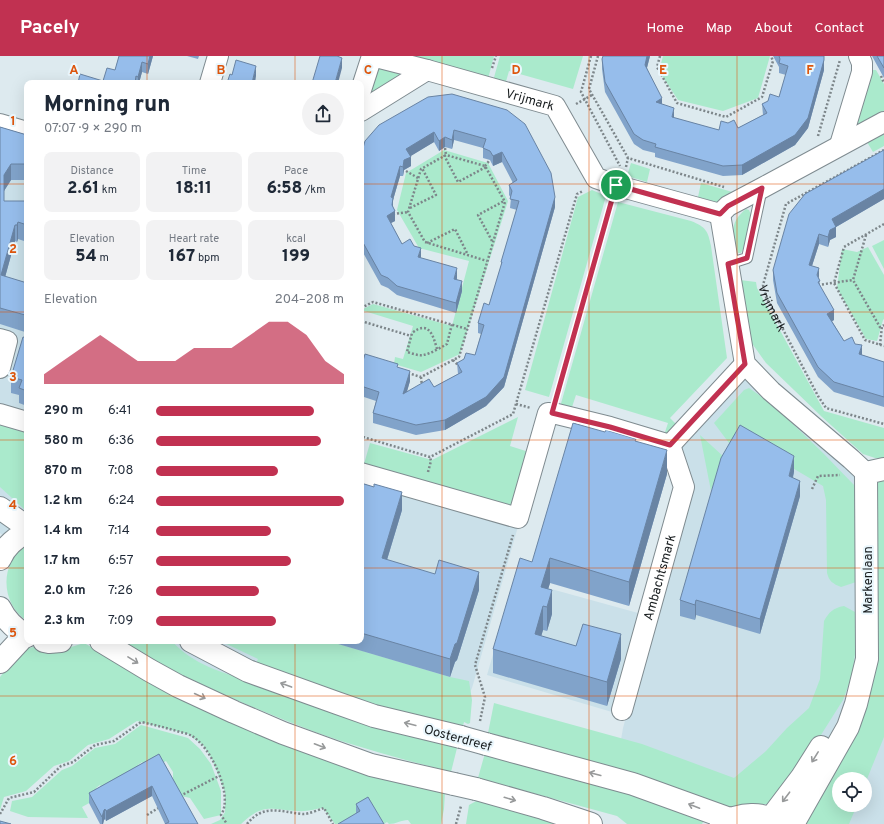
<!DOCTYPE html>
<html lang="en">
<head>
<meta charset="utf-8">
<style>
  :root { --surface:#fff; --page:#f2f2f3; --text:#1f2937; --muted:#747a83; --accent:#c13151 }
  body { margin:0; font-family:Overpass,sans-serif; background:var(--page); color:var(--text); height:100vh; display:flex; flex-direction:column; font-size:15px; white-space:nowrap }
  * { box-sizing:border-box; margin:0 }
  p { font-size:13px; color:var(--muted) }
  .icon { flex:none; width:22px; height:22px; fill:none; stroke:currentColor; stroke-width:2; stroke-linecap:round; stroke-linejoin:round }
  .map { position:relative; flex:1; overflow:hidden }
  .drawer { position:absolute; left:24px; top:24px; width:340px; height:564px; display:flex; flex-direction:column; background:var(--surface); border-radius:8px; box-shadow:0 4px 16px #0002 }
  .drawer>* { flex:none }
  .fabs { position:absolute; left:832px; top:716px; display:grid; gap:8px }
  .fabs a { display:grid; place-items:center; width:40px; height:40px; border-radius:50%; background:var(--surface); box-shadow:0 4px 16px #0002; font-size:20px }
  .pin { position:absolute; display:grid; place-items:center; width:34px; height:34px; color:#fff; margin:-17px; border:2px solid #fff; border-radius:50%; box-shadow:0 1px 4px #0007 }
  .round { display:grid; place-items:center; flex:none; width:42px; height:42px; border-radius:21px; background:var(--page) }
  .overview { display:flex; align-items:center; justify-content:space-between; height:68px; padding:0 20px }
  h1 { font-size:22px; font-weight:800; line-height:30px }
  .stats { display:grid; grid-template-columns:repeat(3,1fr); gap:6px; height:68px; padding:4px 20px }
  .stats div { display:grid; align-content:center; border-radius:8px; background:var(--page); text-align:center }
  .stats b { font-size:17px; font-weight:800 }
  .stats small { font-size:11px; font-weight:400 }
  .stats p { font-size:11px }
  .chart { height:112px; padding:8px 20px }
  .chart p { display:flex; justify-content:space-between }
  .chart svg { width:100%; height:72px; margin-top:4px; fill:var(--accent); opacity:.7 }
  ul { padding:0 20px; list-style:none; font-size:13px }
  li { display:grid; grid-template-columns:64px 48px 1fr; align-items:center; height:30px }
  li i { height:10px; border-radius:5px; background:var(--accent) }
  header { display:flex; align-items:center; gap:24px; box-sizing:border-box; height:56px; padding:0 20px; background:var(--accent); color:#fff }
  header strong { font-size:19px }
  nav { display:flex; gap:22px; margin-inline-start:auto; font-size:14px }
  .map>svg:first-child { display:block }
  .built { fill:#cae0e9 }
  .green { fill:#aaeacc }
  .lines { fill:none; stroke-linecap:round; stroke-linejoin:round }
  .service-casing { stroke:#7f8b90; stroke-width:12 }
  .minor-casing { stroke:#7f8b90; stroke-width:22 }
  .tertiary-casing { stroke:#7f8b90; stroke-width:24 }
  .secondary-casing { stroke:#7f8b90; stroke-width:24 }
  .path { stroke:#7d868a; stroke-width:2.5; stroke-dasharray:2 2; stroke-linecap:butt }
  .service { stroke:#fff; stroke-width:10 }
  .minor { stroke:#fff; stroke-width:20 }
  .tertiary { stroke:#fff; stroke-width:22 }
  .secondary { stroke:#fff; stroke-width:22 }
  .secondary-bridge-casing { stroke:#7f8b90; stroke-width:24; stroke-linecap:butt }
  .secondary-bridge { stroke:#fff; stroke-width:22 }
  .wall { fill:#81a3ca }
  .shaded-wall { fill:#6984a4 }
  .building { fill:#96bdeb; stroke:#6984a4 }
  .oneway { stroke:#989a9b }
  .route-casing { stroke:#fff; stroke-width:8 }
  .route { stroke:#c13151; stroke-width:5 }
  .grid { fill:none; stroke:#de560d; stroke-width:1; stroke-opacity:0.55 }
  .labels { text-anchor:middle; stroke-width:4; stroke-linejoin:round; paint-order:stroke }
  .street-label { font-size:13px; fill:#1a1f21; stroke:#eaf7fd }
  .grid-label { font-size:13px; text-anchor:middle; font-weight:bold; fill:#de560d; stroke:#eaf7fd; stroke-width:4; stroke-linejoin:round; paint-order:stroke }
</style>
</head>
<body>
<header>
<strong>Pacely</strong>
<nav><a>Home</a><a>Map</a><a>About</a><a>Contact</a></nav>
</header>
<div class="map">
<svg width="884" height="768" viewBox="0 0 884 768">
  <rect width="100%" height="100%" fill="#ddeaef"/>
  <!-- built -->
  <path class="built" d="M0 81 27 88V498L0 477Z
    M746 313 866 418 860 583 851 637 791 757 754 736 618 701 623 672 686 439 680 392Z
    M361 413 519 467 472 632 443 698 295 661 142 585H361Z
    M884 434V768H819L839 749H865V723Z
    M515 523 638 557 612 656 487 619Z"/>
  <!-- green -->
  <path class="green" d="M403 0H494L488 23Z
    M500 0H583L573 33 509 15 505 29 493 25Z
    M663 0H770L758 42 723 55 678 44 659 15Z
    M376 9 411 17 366 42Z
    M872 14H876L884 28V61L853 76 870 16Z
    M884 76V90L873 96 867 86Z
    M444 94 488 107 508 145 460 298 421 316 394 308 395 301 403 303 413 270 361 254 373 248 452 270 469 205 419 192 397 154 406 117Z
    M631 107 650 113 647 126 627 120Z
    M701 127 736 137 719 147 698 141Z
    M592 134 606 140 549 341 525 334 578 141Z
    M618 146 691 165C706 171 708 175 711 190L727 302 670 362 677 369 670 378 664 379 668 367 576 339 572 351 567 353 560 351Z
    M746 153 749 154 752 161 743 193 741 197H738C732 177 729 167 746 153Z
    M884 184V213L872 190Z
    M868 191 884 219V263L883 264 877 285 866 283 837 232 842 193 857 196Z
    M740 224 756 226 757 232 824 355 884 372V403L875 402 863 398 822 361 766 307 751 286Z
    M749 332 772 348 823 397 855 430 858 445 856 526 841 531C833 528 829 525 827 517L826 444 823 430 740 381 729 387 714 367 744 334Z
    M518 361 510 390 532 397 516 453 364 408 370 387 432 404Z
    M0 369 27 377V454H25L0 431Z
    M700 379 724 401 711 435Z
    M875 424H884V681L865 728V723H839V749H857L849 768H806L859 665Z
    M27 487V565C8 553 1 527 11 506 14 498 21 493 27 487Z
    M844 550 855 556V598L852 620 843 644 814 690 771 748H745L726 752 488 677 494 647 642 688 734 722 766 695 787 672 809 652 820 623 824 565C829 556 833 552 844 550Z
    M113 585H172C192 608 224 618 252 625L458 688 451 716C406 704 359 692 315 676 246 650 179 619 113 585Z
    M220 585H329L450 621 469 625 472 644 470 667 468 668 464 666 463 670 398 656 255 609 258 603Z
    M84 587 149 623 445 736 444 753 441 768H411L408 764C401 764 396 768 389 768L387 766 384 768H335L323 752C315 753 306 756 298 755 271 754 264 746 241 768H211L220 764 225 756V736L212 703 203 689 188 678 137 665 109 683 88 689 69 705 54 710 26 735 4 741 0 754V621L23 593 34 591 48 593 68 592Z
    M141 669 188 682 200 693 211 708 221 735V759L204 763 190 742 173 738V716L166 705 147 715 142 706 138 709 143 718 105 738 100 729 96 732 100 741 82 751 88 762 28 761 10 755 12 745 32 741 62 714 72 710 95 692 115 688Z
    M485 697 602 728 705 763 702 768H627L617 760 478 722Z
    M480 743 567 768H466L469 749Z"/>
  <g class="lines">
    <defs>
      <path id="service" d="M728 208 747 202 762 132"/>
      <g id="minor">
        <path d="M372 0 427 14"/>
        <path d="M210 27 218 0"/>
        <path d="M361 34 372 0"/>
        <path id="s2" d="M361 55 427 14 555 50 596 122 622 131 720 158"/>
        <path d="M0 68 27 76"/>
        <path d="M840 89 862 16V7L859 0"/>
        <path d="M720 158 745 308 771 335 851 403 866 417"/>
        <path d="M720 158 728 150 762 132 884 66"/>
        <path d="M0 283 7 285 0 312"/>
        <path d="M0 358 27 366"/>
        <path d="M361 417 518 462 548 357 557 358 610 371 670 389 745 308"/>
        <path id="s3" d="M622 654 684 431 670 389"/>
      </g>
      <path id="tertiary" d="M0 606 25 579
        M771 762 802 721 821 691
        M793 768 848 671 856 648 867 603 866 417 884 413"/>
      <path id="secondary" d="M0 452 27 471
        M0 503C5 491 15 482 27 476
        M0 552C6 565 15 573 27 580
        M44 585 49 586 61 585
        M101 585 149 614 178 630 234 656 283 677 371 709 454 728
        M191 585 248 615 337 647 374 660 461 681
        M486 688 633 728 730 763
        M476 733 543 752 591 768
        M721 768C740 757 763 755 781 768"/>
    </defs>
    <!-- service casing -->
    <use href="#service" class="service-casing"/>
    <!-- minor casing -->
    <use href="#minor" class="minor-casing"/>
    <!-- tertiary casing -->
    <use href="#tertiary" class="tertiary-casing"/>
    <!-- secondary casing -->
    <use href="#secondary" class="secondary-casing"/>
    <!-- path -->
    <g class="path">
      <path d="M591 0 581 36 620 110"/>
      <path d="M598 0 589 33 628 102 724 131"/>
      <path d="M660 0 657 11 677 47 726 61 762 41 773 5 771 0"/>
      <path d="M492 12 496 0"/>
      <path d="M881 20 884 27"/>
      <path d="M576 48 592 39"/>
      <path d="M818 80 840 4"/>
      <path d="M445 92 446 99"/>
      <path id="s1" d="M884 94 786 148 763 229 766 241 818 340 826 352 884 368"/>
      <path d="M444 99 458 126 486 111"/>
      <path d="M485 110 489 105"/>
      <path d="M626 111 628 102"/>
      <path d="M406 115 418 122"/>
      <path d="M410 152 436 139 422 112"/>
      <path d="M393 158 408 156"/>
      <path d="M884 168 844 191 834 227 865 284 884 290"/>
      <path d="M866 179 853 224 881 273"/>
      <path d="M492 185 478 159 504 145"/>
      <path d="M427 187 455 173 468 199"/>
      <path d="M818 229 853 224"/>
      <path d="M361 252 373 246 467 273"/>
      <path d="M361 265 411 280"/>
      <path d="M880 289 882 270 884 269"/>
      <path d="M437 293C433 279 429 264 412 277L407 296C411 297 418 300 423 299 430 298 440 292 447 288L452 268"/>
      <path d="M453 304 460 311"/>
      <path d="M408 317 421 321 459 301 505 146 485 110 446 99 421 113 408 156 425 186 487 205"/>
      <path d="M421 321 422 330"/>
      <path d="M556 339 611 148"/>
      <path d="M516 348 531 352"/>
      <path d="M363 381 430 401 513 358 577 138 583 135"/>
      <path d="M428 416 431 405 430 401"/>
      <path d="M812 433 818 420 840 419"/>
      <path d="M480 665 485 641 475 609 513 479"/>
      <path d="M180 740 219 720"/>
      <path d="M0 758 9 742 34 736 61 710 73 706 95 689 114 685 141 666C155 669 167 672 180 676 184 677 189 678 192 680 211 691 234 740 221 759L227 768"/>
      <path d="M147 759 160 751"/>
      <path d="M247 768C264 747 280 756 303 758 309 758 318 754 324 752L333 768"/>
      <path d="M456 768 461 750"/>
    </g>
    <!-- service -->
    <use href="#service" class="service"/>
    <!-- minor -->
    <use href="#minor" class="minor"/>
    <!-- tertiary -->
    <use href="#tertiary" class="tertiary"/>
    <!-- secondary -->
    <use href="#secondary" class="secondary"/>
    <defs>
      <path id="secondary-bridge" d="M461 681 486 688
        M454 728 476 733"/>
    </defs>
    <!-- secondary-bridge casing -->
    <use href="#secondary-bridge" class="secondary-bridge-casing"/>
    <!-- secondary-bridge -->
    <use href="#secondary-bridge" class="secondary-bridge"/>
  </g>
  <!-- wall -->
  <path class="wall" d="M119 0H153L148 18 142 16 139 27H78L103 25 115 14Z
    M187 0H199L198 3Z
    M603 0H650L647 12 662 48 674 62 719 74 738 72 763 59 762 48 779 41 786 19 779 17V11L773 0H824V14L808 72 795 89 742 119 723 120 655 101V97L643 94 634 88 605 36 602 13V3Z
    M872 0H884V22Z
    M452 38 555 151 504 331 486 350 445 374 416 379 373 367V357L376 345 361 340V312H398L410 325 407 336 434 331 458 318 457 307 475 299 481 278 478 277V267L489 249 501 211V206L517 154 510 152 511 142 509 139V129L513 127 502 106 493 110 490 104 483 102V92L454 84 452 93 445 91 439 95 434 86 410 100 411 110 404 114 403 120H400L393 144V152L395 165 391 167 402 188 421 202 457 222V223L462 235 456 257 397 239 388 232 381 229 361 193V99Z
    M0 71 27 79V124H11L4 135V145H27V186L18 183 17 186 15 185 5 221 27 227 25 276 0 268Z
    M884 94V143L836 171V181L830 184 828 191 819 188 812 210 819 222 820 229 834 264 832 265 844 285 862 299 884 306V351L834 336 818 321 777 247 773 224V214Z
    M27 282V350L19 347V339L11 337V321Z
    M636 385 667 418 629 550 550 527 548 533 552 558 547 575 543 574 541 580 621 603 607 650 493 617V593L532 506Z
    M794 416 793 422 800 440 760 578 696 559 695 564 680 560V544Z
    M361 427 402 454 387 504 479 534 457 604 455 606 450 621 328 585H361Z
    M159 698 198 768H165L152 740 106 765 105 763 104 764 103 768H100L89 747V737Z
    M356 748 384 768 356 758Z"/>
  <!-- shaded-wall -->
  <path class="shaded-wall" d="M150 0H153L148 18V8Z
    M647 0H650L645 19V9Z
    M342 2V12L338 27H335Z
    M824 4V14L808 72 795 89 742 119V109Z
    M142 6V16L139 27H138V21Z
    M256 10V20L255 27H252Z
    M662 42V52L656 46Z
    M674 52V62L672 61Z
    M454 74V84L452 93V84Z
    M434 76V86L406 103V93Z
    M445 81V91L439 95V85Z
    M502 96V106L493 110V100Z
    M411 101V110L404 114 403 120V111L404 104Z
    M11 108V124L4 135V119Z
    M400 110V120L393 144V152L395 155V165L387 169V160L391 141Z
    M884 133V143L836 171V181L830 184 828 191V181L832 163Z
    M555 141V151L504 331 486 350 445 374V364Z
    M18 166V183L17 186V169Z
    M15 169V185L1 236V219Z
    M819 178V188L809 219V209Z
    M421 192V202L418 201Z
    M457 212V222L454 232V223Z
    M819 212V222L817 219Z
    M462 225V235L456 257V247Z
    M27 253V270L25 276V259Z
    M834 254V264L827 268V258Z
    M862 289V300L859 298Z
    M410 315V325L403 348V338Z
    M667 394V418L629 550V526Z
    M794 400V416L789 435V420Z
    M800 425V440L760 578V563Z
    M402 436V454L382 520V502Z
    M550 502V527L543 550V574L535 602V578L541 531Z
    M479 516V534L457 604 455 606 450 621V603Z
    M552 534V558L547 575V551Z
    M696 544V559L695 564V549Z
    M621 578V603L607 650V626Z
    M152 730V740L106 765V755Z
    M105 753V763L104 764 103 768H102V761L104 754Z"/>
  <!-- building -->
  <path class="building" d="M119 0H150L148 8 142 6 138 21 136 20 135 27H78L80 18 103 25 107 12 115 14Z
    M320 0H337L342 2 335 27H312Z
    M603 0H647L645 9 662 42 656 46 674 52 672 61 719 74 721 65 728 67 734 64 738 72 767 57 762 48 768 45 770 38 779 41 788 10 779 7 780 3 779 0H824V4L808 62 795 79 742 109 723 110 655 91 656 88 643 84 634 78 605 26 602 3Z
    M877 0H884V12Z
    M236 4 256 10 252 27H227L230 18 232 19Z
    M452 38 507 54 525 68 551 117 555 141 504 321 486 341 445 364 416 369 373 357 379 336 361 330V312L365 298 398 308 397 311 410 315 403 338 429 323 434 331 462 316 457 307 464 303 466 297 475 299 484 269 478 267 484 247 489 249 502 206H501L519 145 510 143 512 135 509 129 517 124 502 96 493 100 490 95 483 92 486 83 454 74 452 84 445 81 439 85 434 76 406 93 411 101 404 104 403 111 400 110 391 141 393 142 392 149 395 155 387 160 402 188 410 183 414 190 421 192 418 201 457 212 454 223 462 225 456 247 397 230 388 222 381 219 361 183V99L365 85 379 69 428 41Z
    M0 71 27 79V108H11L4 119V145H27V169L18 166 17 169H15L1 219 27 227V253L25 259 0 252Z
    M884 94V133L832 163 836 171 830 174 828 181 819 178 809 209 819 212 817 219 820 225 818 226 834 254 827 258 844 285 852 281 855 288 862 289 859 298 884 306V341L834 326 818 311 777 237 773 214 789 158 805 138Z
    M23 281 27 282V335L19 332 22 324 11 321Z
    M573 367 605 376 606 374 636 383 635 385 667 394 629 526 550 502 541 531 552 534 547 551 543 550 535 578 576 590 583 568 621 578 607 626 493 593 520 502 532 506Z
    M740 369 794 400 789 420 800 425 760 563 696 544 695 549 680 544 721 402Z
    M361 427 374 431V428L402 436 382 502 435 518 439 504 479 516 457 587 455 588 450 603 361 577Z
    M159 698 198 768H165L169 766 152 730 106 755 105 753 104 754 102 761 89 737Z
    M368 741 384 768H338L360 755 356 748Z
    M0 765 11 768H0Z"/>
  <!-- one-way arrows -->
  <defs><path id="oneway-shaft" d="M-6 0H5M1.5-3L5.5 0L1.5 3" fill="none" stroke-width="1.6" stroke-linecap="round" stroke-linejoin="round"/></defs>
  <g class="oneway">
    <use href="#oneway-shaft" transform="translate(133 604) rotate(32)"/>
    <use href="#oneway-shaft" transform="translate(286 629) rotate(-160)"/>
    <use href="#oneway-shaft" transform="translate(200 640) rotate(25)"/>
    <use href="#oneway-shaft" transform="translate(410 668) rotate(-166)"/>
    <use href="#oneway-shaft" transform="translate(320 690) rotate(21)"/>
    <use href="#oneway-shaft" transform="translate(815 701) rotate(122)"/>
    <use href="#oneway-shaft" transform="translate(595 718) rotate(-165)"/>
    <use href="#oneway-shaft" transform="translate(786 741) rotate(127)"/>
    <use href="#oneway-shaft" transform="translate(510 743) rotate(16)"/>
    <use href="#oneway-shaft" transform="translate(694 750) rotate(-159)"/>
  </g>
  <g class="lines">
    <defs>
      <path id="route" d="M616 129 720 158 728 150 762 132 747 202 728 208 745 308 670 389 610 371 552 357Z"/>
    </defs>
    <!-- route casing -->
    <use href="#route" class="route-casing"/>
    <!-- route -->
    <use href="#route" class="route"/>
  </g>
  <!-- grid -->
  <path class="grid" d="M147 0V27M295 0V27M442 0V768M589 0V768M737 0V768M0 128H27M361 128H884M0 256H27M361 256H884M0 384H27M361 384H884M0 512H27M361 512H884M147 585V768M295 585V768M0 640H884"/>
  <g class="labels">
    <!-- street labels -->
    <g class="street-label">
      <text dy="5" stroke="none"><textPath href="#s2" startOffset="185">Vrijmark</textPath></text>
      <text dy="5" stroke="none"><textPath href="#s1" startOffset="221">Vrijmark</textPath></text>
      <text dy="5" stroke="none"><textPath href="#s3" startOffset="138">Ambachtsmark</textPath></text>
      <text transform="translate(867 524) rotate(-90)" y="5">Markenlaan</text>
      <text transform="translate(458 681) rotate(15)" y="5">Oosterdreef</text>
    </g>
  </g>
  <g class="grid-label">
    <text x="74" y="18">A</text>
    <text x="221" y="18">B</text>
    <text x="368" y="18">C</text>
    <text x="516" y="18">D</text>
    <text x="663" y="18">E</text>
    <text x="810" y="18">F</text>
    <text x="13" y="69">1</text>
    <text x="13" y="197">2</text>
    <text x="13" y="325">3</text>
    <text x="13" y="453">4</text>
    <text x="13" y="581">5</text>
    <text x="13" y="709">6</text>
  </g>
</svg>
<div class="fabs">
<a><svg class="icon" aria-label="locate" viewBox="0 0 24 24"><circle cx="12" cy="12" r="6"/><path d="M12 2v4M12 18v4M2 12h4M18 12h4"/></svg></a>
</div>
<div class="pin" style="left:616px;top:129px;background:#1e9e55"><svg class="icon" aria-label="arrive" viewBox="0 0 24 24"><path d="M6 21V4h12l-3 4 3 4H6"/></svg></div>
<section class="drawer">
<div class="overview"><div><h1>Morning run</h1><p>07:07 · 9 × 290 m</p></div><a class="round"><svg class="icon" aria-label="share" viewBox="0 0 24 24"><path d="M12 15V3M7 8l5-5 5 5M5 13v7h14v-7"/></svg></a></div>
<div class="stats">
<div><p>Distance</p><b>2.61<small> km</small></b></div>
<div><p>Time</p><b>18:11</b></div>
<div><p>Pace</p><b>6:58<small> /km</small></b></div>
</div>
<div class="stats">
<div><p>Elevation</p><b>54<small> m</small></b></div>
<div><p>Heart rate</p><b>167<small> bpm</small></b></div>
<div><p>kcal</p><b>199</b></div>
</div>
<div class="chart"><p><span>Elevation</span>204–208 m</p>
<svg viewBox="0 0 160 44" preserveAspectRatio="none"><path d="M0 44V38L10 30L20 22L30 14L40 22L50 30L60 30L70 30L80 22L90 22L100 22L110 14L120 6L130 6L140 14L150 30L160 38V44z"/></svg>
</div>
<ul>
<li><b>290 m</b>6:41<i style="width:84%"></i></li>
<li><b>580 m</b>6:36<i style="width:88%"></i></li>
<li><b>870 m</b>7:08<i style="width:65%"></i></li>
<li><b>1.2 km</b>6:24<i style="width:100%"></i></li>
<li><b>1.4 km</b>7:14<i style="width:61%"></i></li>
<li><b>1.7 km</b>6:57<i style="width:72%"></i></li>
<li><b>2.0 km</b>7:26<i style="width:55%"></i></li>
<li><b>2.3 km</b>7:09<i style="width:64%"></i></li>
</ul>
</section>
</div>
</body>
</html>
